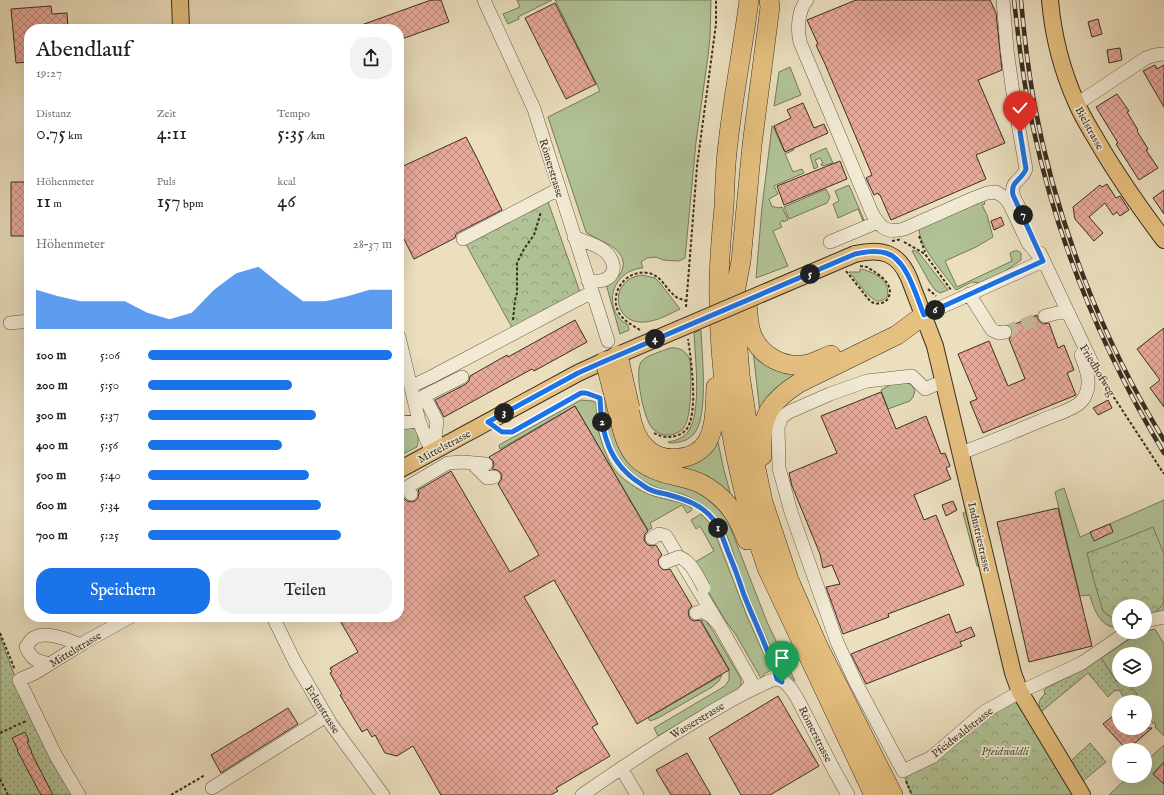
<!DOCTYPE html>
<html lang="de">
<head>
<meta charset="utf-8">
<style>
  :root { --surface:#fff; --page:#f2f2f2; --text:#222; --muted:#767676; --accent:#1a73e8 }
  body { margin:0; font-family:"IM FELL English",serif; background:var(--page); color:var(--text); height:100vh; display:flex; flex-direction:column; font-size:15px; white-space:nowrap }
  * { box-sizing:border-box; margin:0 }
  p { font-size:13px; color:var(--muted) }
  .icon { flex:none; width:22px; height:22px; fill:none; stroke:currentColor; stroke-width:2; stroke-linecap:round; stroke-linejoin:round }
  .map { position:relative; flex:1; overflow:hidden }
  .drawer { position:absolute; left:24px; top:24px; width:380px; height:598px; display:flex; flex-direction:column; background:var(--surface); border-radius:16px; box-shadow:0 4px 16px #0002 }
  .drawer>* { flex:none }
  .buttons { position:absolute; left:1112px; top:599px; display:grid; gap:8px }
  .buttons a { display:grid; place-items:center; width:40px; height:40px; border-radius:50%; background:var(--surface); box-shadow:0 4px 16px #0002; font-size:20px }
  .pin { position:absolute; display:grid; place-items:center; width:34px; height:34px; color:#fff; margin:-41px -17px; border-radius:50% 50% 50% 0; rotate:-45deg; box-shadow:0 0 4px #0007 }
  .pin .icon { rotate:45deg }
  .km { position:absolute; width:20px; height:20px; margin:-10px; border-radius:50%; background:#222; color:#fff; font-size:11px; line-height:20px; text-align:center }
  .round { display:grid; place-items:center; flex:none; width:42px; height:42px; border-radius:16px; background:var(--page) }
  .overview { display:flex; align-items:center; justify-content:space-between; height:68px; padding:0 12px }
  h1 { font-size:22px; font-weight:600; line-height:30px }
  .stats { display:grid; grid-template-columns:repeat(3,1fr); gap:6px; height:68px; padding:4px 12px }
  .stats div { display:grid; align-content:center }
  .stats b { font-size:20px; font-weight:600 }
  .stats small { font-size:11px; font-weight:400 }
  .stats p { font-size:11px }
  .chart { height:112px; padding:8px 12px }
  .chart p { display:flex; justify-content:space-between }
  .chart svg { width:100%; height:72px; margin-top:4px; fill:var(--accent); opacity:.7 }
  .action { display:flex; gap:8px; margin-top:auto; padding:8px 12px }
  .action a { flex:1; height:46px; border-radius:16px; background:var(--accent); color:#fff; font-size:16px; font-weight:600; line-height:46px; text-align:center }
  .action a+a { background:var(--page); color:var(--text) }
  ul { padding:0 12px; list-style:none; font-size:13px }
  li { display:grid; grid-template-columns:64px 48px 1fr; align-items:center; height:30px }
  li i { height:10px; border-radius:5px; background:var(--accent) }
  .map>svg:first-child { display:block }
  .grass { fill:#b1c396; stroke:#76795c; fill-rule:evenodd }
  .forest { fill:url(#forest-crowns); stroke:#76795c }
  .garden { fill:url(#garden-dots); stroke:#76795c }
  .building { fill:url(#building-cross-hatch); stroke:#3a2f22 }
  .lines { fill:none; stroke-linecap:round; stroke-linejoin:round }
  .minor-tunnel { stroke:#c8bc9f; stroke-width:13; stroke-dasharray:13 6; stroke-linecap:butt }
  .minor-casing { stroke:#665b49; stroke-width:14 }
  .major-casing { stroke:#3a2f22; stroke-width:18 }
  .highway-casing { stroke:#3a2f22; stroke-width:20 }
  .path { stroke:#3a2f22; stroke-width:2; stroke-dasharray:3 2; stroke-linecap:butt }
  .minor { stroke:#f2ead5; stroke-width:13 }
  .major { stroke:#e6c07f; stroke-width:16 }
  .highway { stroke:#e6c07f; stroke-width:19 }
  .rail-casing { stroke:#3a2f22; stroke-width:4.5 }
  .rail { stroke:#f2ead5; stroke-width:3; stroke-dasharray:9; stroke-linecap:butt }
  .minor-bridge-casing { stroke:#665b49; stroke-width:14; stroke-linecap:butt }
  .major-bridge-casing { stroke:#3a2f22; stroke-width:18; stroke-linecap:butt }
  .highway-bridge-casing { stroke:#3a2f22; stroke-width:20; stroke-linecap:butt }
  .path-bridge { stroke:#3a2f22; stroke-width:2; stroke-dasharray:3 2; stroke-linecap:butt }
  .minor-bridge { stroke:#f2ead5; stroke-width:13 }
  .major-bridge { stroke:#e6c07f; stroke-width:16 }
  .highway-bridge { stroke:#e6c07f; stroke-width:19 }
  .route-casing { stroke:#fff; stroke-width:8 }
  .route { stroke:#1a73e8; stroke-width:5 }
  .labels { text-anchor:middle; stroke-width:3.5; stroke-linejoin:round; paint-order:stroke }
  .street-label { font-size:11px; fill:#3a2f22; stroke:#f2ead5 }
  .park-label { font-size:11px; font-style:italic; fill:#524d39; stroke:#f2ead5 }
</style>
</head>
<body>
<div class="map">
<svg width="1164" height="795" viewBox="0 0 1164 795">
  <defs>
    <pattern id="forest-crowns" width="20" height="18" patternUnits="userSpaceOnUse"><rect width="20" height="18" fill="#b1c396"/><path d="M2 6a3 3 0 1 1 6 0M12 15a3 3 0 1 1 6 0" fill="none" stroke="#919f7a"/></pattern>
    <pattern id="garden-dots" width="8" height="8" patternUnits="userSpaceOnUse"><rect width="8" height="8" fill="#b1c396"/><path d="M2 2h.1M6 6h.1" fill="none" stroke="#919f7a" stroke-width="1.8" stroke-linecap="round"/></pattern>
    <pattern id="building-cross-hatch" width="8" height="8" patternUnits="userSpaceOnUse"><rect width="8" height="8" fill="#e8aa9c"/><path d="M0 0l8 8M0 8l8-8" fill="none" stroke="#bd8b7f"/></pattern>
  </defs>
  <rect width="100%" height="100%" fill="#ebdfbe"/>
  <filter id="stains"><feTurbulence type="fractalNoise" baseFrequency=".005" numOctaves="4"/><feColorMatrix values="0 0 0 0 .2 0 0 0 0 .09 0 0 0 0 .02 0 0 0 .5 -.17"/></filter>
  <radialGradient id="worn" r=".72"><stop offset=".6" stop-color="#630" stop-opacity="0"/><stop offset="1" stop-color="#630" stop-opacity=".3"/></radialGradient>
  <!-- grass -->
  <path class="grass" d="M517 0H552L518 17 519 19 508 24 503 14 520 7Z
    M555 0H711L710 37 708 56 696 142 685 258 679 261 663 260 656 257 647 258 641 262 643 268C622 269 606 290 615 311 616 314 619 318 622 321 623 322 626 323 627 324 628 326 629 328 629 330L620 334 606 284C614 281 621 277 623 267 626 246 598 242 586 232L548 117 600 91Z
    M790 67 801 95 774 106 779 72Z
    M772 126H773L784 151 793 148 794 150 785 154 793 172 802 169 804 173 776 185 774 186 778 194 769 199 772 207 774 206 775 208 777 207 778 208 782 207 788 220 783 222V220L781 221 780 224 782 227 773 231 788 266 756 278 762 207Z
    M826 148 833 163 822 166 821 164 823 163 820 158 815 160 818 167 814 169 810 155Z
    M849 185 864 220 863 221 858 209 838 218 833 204 839 201 835 191Z
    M826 189 830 197 827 203 789 219 784 207Z
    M984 201 985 204 982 205 987 215 993 237 976 247 945 261 957 287 1012 261 1010 253C1014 251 1017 249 1021 253V260L1004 272 979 283 972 282 956 290C945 275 919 247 919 228Z
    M913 250 919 253 948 290 940 293 935 290 930 283 912 251Z
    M860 269C873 271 892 281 887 297 885 299 882 301 878 301 870 301 855 278 849 272H860Z
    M642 275 655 278 660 283 680 309C670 314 657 321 645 322 612 325 608 279 642 275Z
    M701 330C702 355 708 411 696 431 690 441 679 443 669 443L668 442C675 441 683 438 688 432 702 413 695 357 694 333Z
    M670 348C680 347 686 351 690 360 691 375 693 419 682 430 679 432 675 434 671 435 664 436 656 433 652 428 644 419 633 370 642 361 647 355 663 351 670 348Z
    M753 350 808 369 760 413Z
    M895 382C904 382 911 381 915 391L913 397 910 401 888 409 881 390Z
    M605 398 690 489 705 497 719 510 727 519 767 622 795 681C789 675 783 670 779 663 772 653 768 641 763 630 753 609 745 587 737 565 732 549 727 531 717 518 708 507 695 499 682 494 674 492 666 491 658 488 631 478 611 454 606 426 605 417 605 408 605 398Z
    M581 400 593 401 596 403C597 411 596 418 597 425 600 438 605 454 612 466 620 479 639 491 654 496 666 500 681 501 692 508L691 511 687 513 682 505 650 523 652 528 648 530 575 406 500 449 499 445Z
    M413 428 416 429C418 435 419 441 417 447L399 456V429Z
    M718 442 724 470 731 496 680 468 696 463 709 453Z
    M1064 488 1080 537 1164 500V617L1145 621V606H1119V627C1102 630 1093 609 1090 595L1080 596 1055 492Z
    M967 511 980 566 979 567 977 566 963 513Z
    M701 514 709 522 715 533 747 616 771 670 763 675 765 679 762 680 736 635 725 620 692 564 714 551 700 526 696 529 691 520Z
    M701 620H705L713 631 741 679V685L738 689 658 736 654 728 725 686 729 680V669Z
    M1155 629 1164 644V736L1155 727 1156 726 1155 723H1153L1145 715V702H1134L1132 700 1137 694 1117 682 1101 658 1139 633ZM1119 654H1145V680H1119Z
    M722 675 719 681 712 687 658 718 650 721 648 718Z
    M1164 745V795H1109L1129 776H1145V762Z"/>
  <!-- forest -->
  <path class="forest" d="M546 196 582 298 515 333 463 239Z
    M1153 527 1164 554V600C1161 610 1155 613 1145 616V606H1119V621L1113 619 1103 611 1094 581 1087 553 1104 547Z
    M1020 692 1082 795H912L908 787 903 771Z"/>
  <!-- garden -->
  <path class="garden" d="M0 637 17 682 72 795H0Z
    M1101 658 1117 682H1126L1137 694 1129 702H1127L1119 690 1114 691 1108 697 1088 673 1042 711H1040C1038 703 1039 699 1045 694L1044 691 1045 689 1056 683 1083 670Z
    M1090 743 1106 762 1083 781 1071 761Z"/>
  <!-- building -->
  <path class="building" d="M431 0H441L449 22 399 40V29H353V28Z
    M856 0H990L996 13 1002 70 978 80 1005 143 976 155 986 179 891 220 880 195H879L878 193 874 195 866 178 872 175 825 64 816 45 818 44 807 20Z
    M555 3 596 84 566 99 525 18Z
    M51 6 52 14 67 13 68 29H29V62L16 63 11 9Z
    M1098 19 1102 34 1092 37 1088 22Z
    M1120 48 1122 60 1109 63 1107 50Z
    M1155 65 1157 69 1164 65V107L1143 71Z
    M1117 94 1129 111 1127 112 1138 130 1137 131 1148 149 1146 150 1158 168 1139 180 1116 144 1118 143 1096 107Z
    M803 103 814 128 824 124 828 133 785 152 774 126 791 118 787 110Z
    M466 137 476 156 502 210 459 232 456 234 455 238 414 259 399 229V168Z
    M840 161 847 179 784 205 777 186Z
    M11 182H29V236H11Z
    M1107 184 1116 198 1120 196 1129 210 1120 216 1117 212 1113 215 1105 203 1089 217 1103 233 1094 241 1075 219 1073 207 1100 185 1102 187Z
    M1164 190V214L1153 198Z
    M1001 217 1004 225 994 230 991 221Z
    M1037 315V318L1040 322 1043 324 1049 323 1058 348 1064 345 1074 370 1067 373 1076 395 983 433 970 402 977 399 958 354 989 341 1008 386 1025 379 1009 339 1013 334V330L1010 326Z
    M575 320 587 342 534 371 532 369 444 417 435 400 466 384 469 381 470 376 507 355 508 357Z
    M1164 328V407L1150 388 1160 380 1137 349Z
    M881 392 896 429 926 416 941 454 945 453 950 466 946 468 951 479 914 495 924 520 936 515 964 585 888 614 889 617 843 634 826 587 840 584 832 565 823 568 820 554 792 486 789 473 837 453 821 416Z
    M1108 400 1112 408 1098 415 1093 408Z
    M575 406 648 531 645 534 644 538 645 542 648 545 652 546 656 545 662 555 658 560 659 565 661 568 664 570 670 569 692 606 688 611 689 616 690 619 694 621 700 620 729 670 637 724 554 580 524 597 598 724 592 727 610 756 556 788 558 791 551 795H441L413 746 397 756 385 753 375 735 372 737 367 729 362 732 340 695 342 694 330 673 332 672 330 668 358 652 338 617H399V501L404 498 407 501 412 502 415 501 418 498 419 493 418 490 451 471 510 572 539 555 498 484 501 480 502 475 500 472 497 470 492 469 494 465 493 461 489 457Z
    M953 501 957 510 946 516 942 505Z
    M1058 508 1092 646 1029 662 997 522Z
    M1110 524 1113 532 1094 541 1090 532Z
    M949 614 956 633 971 627 975 636 960 642 962 646 866 684 851 654Z
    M778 696 819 766 770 795H741L709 738Z
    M288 708 298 724 221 773 211 755Z
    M1119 711V728H1152L1127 750 1103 724Z
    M25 732 29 741 27 742 32 752H31L53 795H41L17 750H18L12 738Z
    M687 753 711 795H671L656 770Z
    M1164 762V784L1153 774Z"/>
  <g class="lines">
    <!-- minor-tunnel -->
    <path class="minor-tunnel" d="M1005 332 1045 316"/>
    <defs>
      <path id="minor" d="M484 0 534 109 608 341
        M807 0C798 10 797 29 800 42L872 213C880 227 886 234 904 229L974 198 987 193 996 192 1004 197 1009 203 1028 243 1043 261
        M1003 0 1007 50 1014 100 1026 169C1024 175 1020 178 1016 182 1008 190 1016 201 1020 209
        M1077 104 1146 58 1155 55 1164 54
        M574 237C583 241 595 244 603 250 614 258 619 274 604 280 599 282 594 281 588 281
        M463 239 559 189
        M830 242 878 222
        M1040 253 1093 365
        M969 294 992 330 999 333 1005 332
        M924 315 1043 261
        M1045 316 1057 313H1063
        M10 323 29 321
        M399 337 419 421 427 441 433 452
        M944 381 925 389 912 376 867 381 830 394 789 412 782 417 778 427 779 468 791 512 837 642 855 681 903 771 932 757 984 712 1020 692 1082 663 1127 632
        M412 386 431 377 592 292
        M399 423 419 421
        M440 448 435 438 437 421 424 396 462 377
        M961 453C988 443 1014 432 1040 421 1052 416 1066 412 1077 405 1080 403 1083 400 1085 396 1092 383 1086 368 1081 355
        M472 463 487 478 494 477
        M411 494 408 489 409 486 448 463 463 462 486 464
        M652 538 659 534 666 536 720 626
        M696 613 702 611 711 616 720 626 751 681 749 687 743 693
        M273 617 295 662 331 724 383 795
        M1145 621 1164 617
        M50 664C36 661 32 660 26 647 28 644 30 641 32 639 44 629 68 640 81 645
        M621 768 637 795
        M212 788 326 716
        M79 795 56 756 19 680 35 673 85 642 130 617
        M582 795C621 768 660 742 701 718 719 707 737 696 757 687 763 685 771 679 777 679 787 680 794 693 798 700L835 772 848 795"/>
      <path id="major" d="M180 0 181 29
        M1050 0C1053 35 1062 71 1077 104 1082 116 1089 127 1096 139 1116 174 1140 208 1164 240
        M855 254C881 248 898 252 909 278L935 346 1013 673 1020 692 1082 795
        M399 470 578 373 615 356"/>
      <path id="highway" d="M749 0C743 48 733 96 728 144 725 165 725 186 724 207 721 238 718 270 719 301 720 392 737 482 767 568L874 795
        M769 0 770 7 752 145 741 261 736 287V324L740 375 750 440 763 502 789 580 818 646 893 795
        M747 302C748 313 748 325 752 335 761 357 785 369 808 364 816 362 823 358 831 355
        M630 413C632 426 637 440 647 449 663 464 695 461 707 442 716 426 715 405 716 387
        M619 416C626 451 636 467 672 475 684 478 697 480 707 487 729 501 738 517 747 540
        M762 456C760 419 767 403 799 383L897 335 924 315"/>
    </defs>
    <!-- minor casing -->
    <use href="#minor" class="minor-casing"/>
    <!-- major casing -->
    <use href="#major" class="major-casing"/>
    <!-- highway casing -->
    <use href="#highway" class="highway-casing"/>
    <!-- path -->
    <path class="path" d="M919 236 925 252
      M904 242 925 254 951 290
      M846 271 870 301C876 305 882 304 887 300 895 288 885 279 875 272
      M928 289 936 296
      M686 307 697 166 716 24V0
      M513 320 515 300 517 293V263L524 249 534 235 541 212
      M640 330C632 325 624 321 619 313 608 293 626 269 648 273 661 275 665 288 675 296 678 299 682 299 686 301
      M1100 376 1164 474
      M600 406C601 438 613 467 640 484 644 486 647 489 651 490 655 492 661 493 666 494 684 499 701 504 713 519 721 528 724 541 728 552 734 566 739 581 744 595 754 620 766 643 774 669
      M500 430 502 432H511L581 393H586L599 397
      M654 433C661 437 668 438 675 436 679 435 683 433 686 430 699 414 691 359 688 339
      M0 633 15 670
      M0 733 26 721
      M0 779 8 795
      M906 781 912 795
      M171 795 205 775"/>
    <!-- minor -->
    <use href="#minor" class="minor"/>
    <!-- major -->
    <use href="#major" class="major"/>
    <!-- highway -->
    <use href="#highway" class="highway"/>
    <defs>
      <path id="rail" d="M1014 0C1019 44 1024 88 1034 132 1059 247 1103 352 1164 453
        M1021 0C1024 34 1028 68 1034 102 1056 221 1101 337 1164 440"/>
    </defs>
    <!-- rail casing -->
    <use href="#rail" class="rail-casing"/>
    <!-- rail -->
    <use href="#rail" class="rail"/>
    <defs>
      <path id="minor-bridge" d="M666 562 679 557C692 562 697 576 704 588"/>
      <path id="major-bridge" d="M618 355 855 254"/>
      <path id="highway-bridge" d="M618 355 630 408
        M605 361 619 416"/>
    </defs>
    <!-- minor-bridge casing -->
    <use href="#minor-bridge" class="minor-bridge-casing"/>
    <!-- major-bridge casing -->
    <use href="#major-bridge" class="major-bridge-casing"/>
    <!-- highway-bridge casing -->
    <use href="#highway-bridge" class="highway-bridge-casing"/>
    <!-- path-bridge -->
    <path class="path-bridge" d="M892 241 902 239
      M860 266 867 267 875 272"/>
    <!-- minor-bridge -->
    <use href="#minor-bridge" class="minor-bridge"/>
    <!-- major-bridge -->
    <use href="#major-bridge" class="major-bridge"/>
    <!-- highway-bridge -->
    <use href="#highway-bridge" class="highway-bridge"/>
  </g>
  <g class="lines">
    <defs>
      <path id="route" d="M782 682 777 679C769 650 755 623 744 595 739 580 734 566 728 552 724 541 720 528 713 519 701 504 684 499 666 494 661 493 655 492 651 490 647 489 644 486 641 484 609 464 601 433 600 398L586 393H581L512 432H502L488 422 578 373 605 361 855 254C865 252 875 250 886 253 907 259 916 296 924 315L1043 261 1013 195C1010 181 1022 180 1026 169L1020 132"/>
    </defs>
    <!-- route casing -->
    <use href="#route" class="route-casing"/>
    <!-- route -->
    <use href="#route" class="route"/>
  </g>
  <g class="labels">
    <!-- street labels -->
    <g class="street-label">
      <text transform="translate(1090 128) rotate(61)" y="4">Bielstrasse</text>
      <text transform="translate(552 168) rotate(73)" y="4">Römerstrasse</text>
      <text transform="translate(1098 370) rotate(59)" y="4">Friedhofweg</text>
      <text transform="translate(444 446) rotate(-28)" y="4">Mittelstrasse</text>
      <text transform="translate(980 537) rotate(77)" y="4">Industriestrasse</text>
      <text transform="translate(75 649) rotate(-31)" y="4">Mittelstrasse</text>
      <text transform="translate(323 709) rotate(58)" y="4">Erlenstrasse</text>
      <text transform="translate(697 720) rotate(-31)" y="4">Wasserstrasse</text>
      <text transform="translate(962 732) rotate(-38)" y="4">Pfeidwaldstrasse</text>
      <text transform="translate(816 734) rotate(63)" y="4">Römerstrasse</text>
    </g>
    <!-- park labels -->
    <g class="park-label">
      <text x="1005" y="755">Pfeidwäldli</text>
    </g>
  </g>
  <rect width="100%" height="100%" filter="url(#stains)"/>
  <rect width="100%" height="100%" fill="url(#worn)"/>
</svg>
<div class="buttons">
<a><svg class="icon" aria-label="locate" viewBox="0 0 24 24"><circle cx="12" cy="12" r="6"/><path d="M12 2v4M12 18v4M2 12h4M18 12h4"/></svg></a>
<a><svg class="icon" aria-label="layers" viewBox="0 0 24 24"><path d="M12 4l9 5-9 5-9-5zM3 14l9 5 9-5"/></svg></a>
<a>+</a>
<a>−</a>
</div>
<div class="pin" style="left:782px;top:682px;background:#1e9e55"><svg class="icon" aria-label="arrive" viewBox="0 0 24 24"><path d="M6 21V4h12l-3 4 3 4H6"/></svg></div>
<div class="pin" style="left:1020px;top:132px;background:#d93025"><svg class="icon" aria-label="check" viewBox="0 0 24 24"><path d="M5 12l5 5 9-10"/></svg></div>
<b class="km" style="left:718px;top:528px">1</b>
<b class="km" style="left:602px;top:422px">2</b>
<b class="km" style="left:504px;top:413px">3</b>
<b class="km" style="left:655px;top:339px">4</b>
<b class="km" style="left:810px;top:274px">5</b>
<b class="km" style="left:935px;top:310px">6</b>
<b class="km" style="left:1023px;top:215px">7</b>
<section class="drawer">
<div class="overview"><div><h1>Abendlauf</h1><p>19:27</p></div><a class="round"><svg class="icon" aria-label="share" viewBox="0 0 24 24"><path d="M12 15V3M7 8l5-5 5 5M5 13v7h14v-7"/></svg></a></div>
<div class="stats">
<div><p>Distanz</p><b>0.75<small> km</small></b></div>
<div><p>Zeit</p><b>4:11</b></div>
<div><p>Tempo</p><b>5:35<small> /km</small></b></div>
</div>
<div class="stats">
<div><p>Höhenmeter</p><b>11<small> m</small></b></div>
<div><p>Puls</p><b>157<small> bpm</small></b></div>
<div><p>kcal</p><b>46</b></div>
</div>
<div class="chart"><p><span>Höhenmeter</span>28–37 m</p>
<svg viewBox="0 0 160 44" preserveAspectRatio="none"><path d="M0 44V20L10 24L20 27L30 27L40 27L50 34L60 38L70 34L80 20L90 10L100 6L110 17L120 27L130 27L140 24L150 20L160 20V44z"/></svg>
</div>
<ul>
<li><b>100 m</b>5:06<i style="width:100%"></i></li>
<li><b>200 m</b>5:50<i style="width:59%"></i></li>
<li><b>300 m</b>5:37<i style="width:69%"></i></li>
<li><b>400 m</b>5:56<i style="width:55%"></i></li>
<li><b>500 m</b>5:40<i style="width:66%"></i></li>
<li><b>600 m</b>5:34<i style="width:71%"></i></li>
<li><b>700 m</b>5:25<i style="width:79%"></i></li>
</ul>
<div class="action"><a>Speichern</a><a>Teilen</a></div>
</section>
</div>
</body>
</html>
